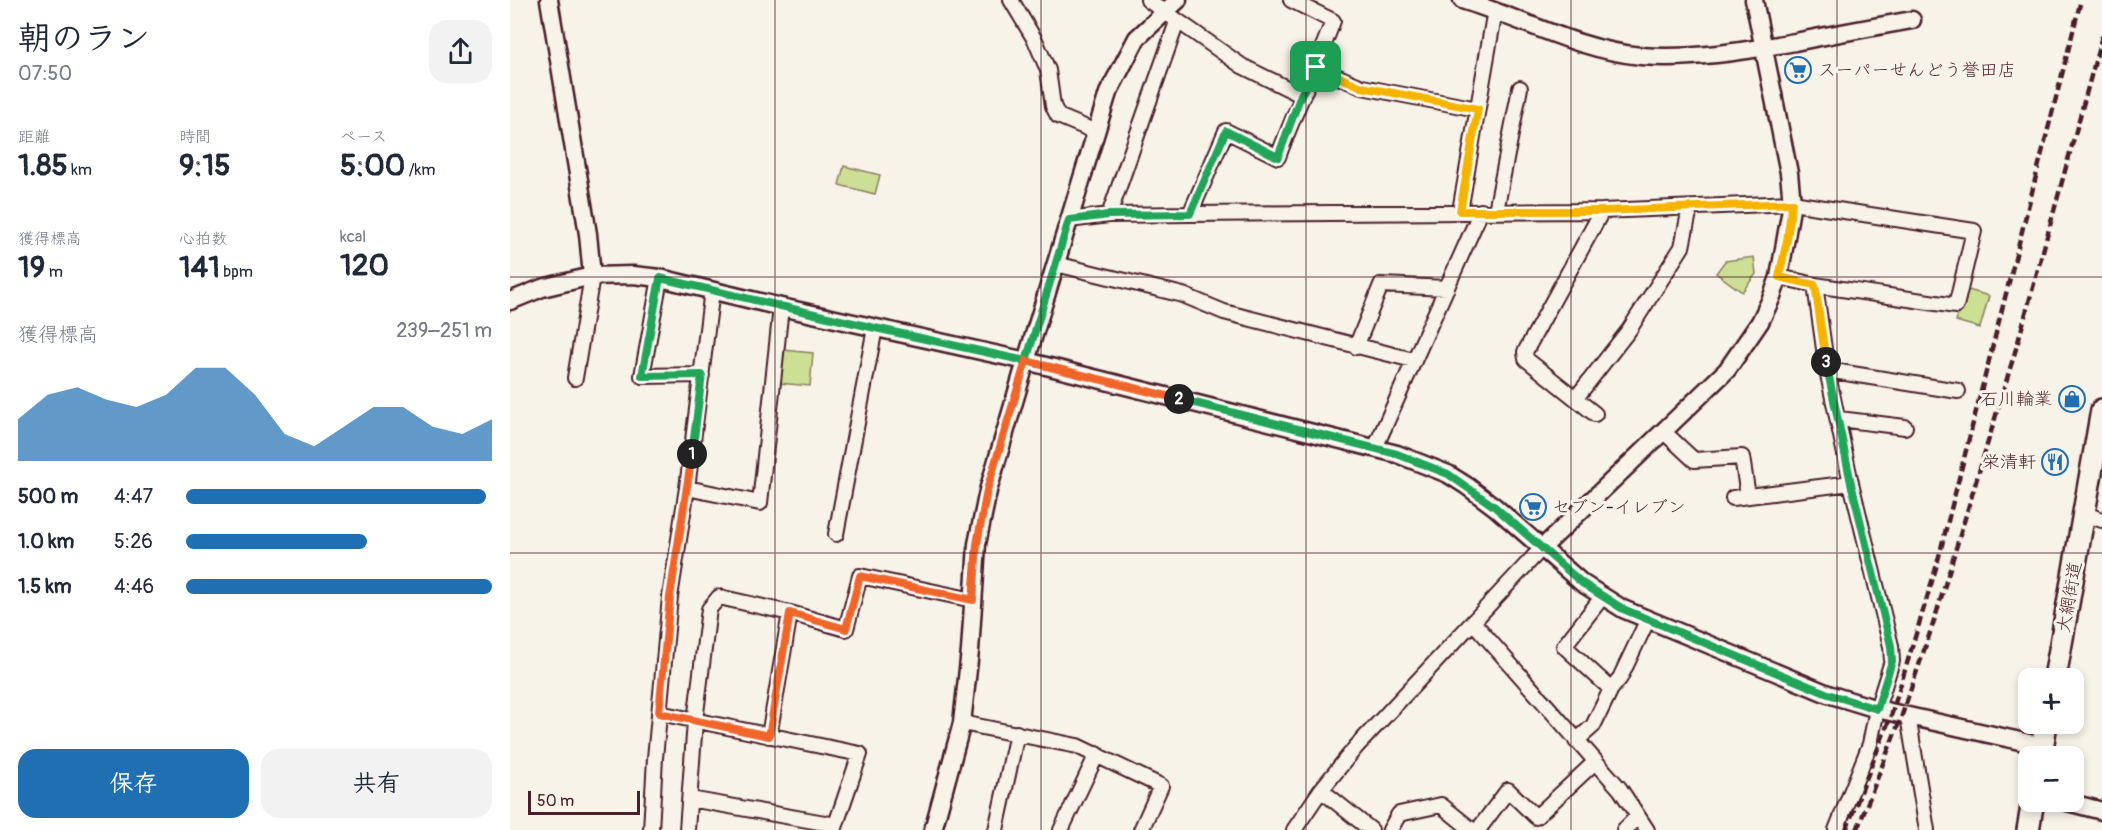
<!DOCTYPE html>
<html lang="ja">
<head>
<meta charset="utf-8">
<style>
  :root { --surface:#fff; --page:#f2f2f3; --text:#1f2937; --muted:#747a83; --accent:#1f6fb2 }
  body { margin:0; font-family:Pangolin,"Klee One",sans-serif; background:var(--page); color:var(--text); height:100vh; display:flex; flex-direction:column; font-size:22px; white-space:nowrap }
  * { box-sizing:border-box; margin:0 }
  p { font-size:20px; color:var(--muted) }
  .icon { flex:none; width:33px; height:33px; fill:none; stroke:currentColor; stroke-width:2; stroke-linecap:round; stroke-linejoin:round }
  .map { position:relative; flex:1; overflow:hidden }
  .side { display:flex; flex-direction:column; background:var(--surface); width:510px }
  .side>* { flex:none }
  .fabs { position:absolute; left:1508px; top:668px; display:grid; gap:12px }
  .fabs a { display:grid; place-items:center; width:66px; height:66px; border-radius:12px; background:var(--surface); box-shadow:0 3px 9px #0003; font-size:30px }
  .scale { position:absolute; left:18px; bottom:15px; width:112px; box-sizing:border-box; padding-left:6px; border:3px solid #4a1f2b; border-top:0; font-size:16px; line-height:21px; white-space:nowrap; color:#4a1f2b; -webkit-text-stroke:4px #f7f3e8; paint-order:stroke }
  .pin { position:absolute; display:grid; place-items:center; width:51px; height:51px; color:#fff; margin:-26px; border-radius:12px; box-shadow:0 3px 9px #0006 }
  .km { position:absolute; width:30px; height:30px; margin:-15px; border-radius:50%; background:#222; color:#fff; font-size:16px; line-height:30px; text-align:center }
  .round { display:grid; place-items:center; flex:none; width:63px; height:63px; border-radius:18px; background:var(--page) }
  .headline { display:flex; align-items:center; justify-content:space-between; height:102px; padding:0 18px }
  h1 { font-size:33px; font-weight:800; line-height:45px }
  .figures { display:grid; grid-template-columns:repeat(3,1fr); gap:9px; height:102px; padding:6px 18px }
  .figures div { display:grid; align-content:center }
  .figures b { font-size:30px; font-weight:800 }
  .figures small { font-size:16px; font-weight:400 }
  .figures p { font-size:16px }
  .chart { height:168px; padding:12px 18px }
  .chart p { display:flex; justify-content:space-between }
  .chart svg { width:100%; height:108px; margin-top:6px; fill:var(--accent); opacity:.7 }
  .button { display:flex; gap:12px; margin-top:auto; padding:12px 18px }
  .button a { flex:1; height:69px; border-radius:18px; background:var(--accent); color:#fff; font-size:24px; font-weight:800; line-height:69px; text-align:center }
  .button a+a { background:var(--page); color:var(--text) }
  ul { padding:0 18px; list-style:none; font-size:20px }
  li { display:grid; grid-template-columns:96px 72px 1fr; align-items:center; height:45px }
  li i { height:15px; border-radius:8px; background:var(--accent) }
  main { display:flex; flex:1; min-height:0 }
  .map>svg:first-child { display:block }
  .green { fill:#ccdf94; stroke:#8b7f60; stroke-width:1.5 }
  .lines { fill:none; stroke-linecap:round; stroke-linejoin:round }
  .minor-casing { stroke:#4a1f2b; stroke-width:18 }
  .tertiary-casing { stroke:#4a1f2b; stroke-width:21 }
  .primary-casing { stroke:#4a1f2b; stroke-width:26 }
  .minor { stroke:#f7f3e8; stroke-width:14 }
  .tertiary { stroke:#f7f3e8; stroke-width:16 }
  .primary { stroke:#f7f3e8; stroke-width:21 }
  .rail { stroke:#4a1f2b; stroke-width:4.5; stroke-dasharray:9 4.5; stroke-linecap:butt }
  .split-1-casing { stroke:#fff; stroke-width:12 }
  .split-2-casing { stroke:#fff; stroke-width:12 }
  .split-3-casing { stroke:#fff; stroke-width:12 }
  .split-4-casing { stroke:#fff; stroke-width:12 }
  .split-1 { stroke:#22a559; stroke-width:8 }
  .split-2 { stroke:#f0652b; stroke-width:8 }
  .split-3 { stroke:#22a559; stroke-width:8 }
  .split-4 { stroke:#f5b400; stroke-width:8 }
  .grid { fill:none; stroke:#4a1f2b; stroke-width:1.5; stroke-opacity:0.55 }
  .labels { text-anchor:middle; stroke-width:6; stroke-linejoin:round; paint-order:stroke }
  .poi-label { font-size:18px; fill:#4a1f2b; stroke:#f7f3e8; text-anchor:start }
  .street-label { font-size:18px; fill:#4a1f2b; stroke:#f7f3e8 }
</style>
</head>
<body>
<main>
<section class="side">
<div class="headline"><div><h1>朝のラン</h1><p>07:50</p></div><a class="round"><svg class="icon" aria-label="share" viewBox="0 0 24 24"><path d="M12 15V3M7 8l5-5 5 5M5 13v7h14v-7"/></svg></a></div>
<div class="figures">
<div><p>距離</p><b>1.85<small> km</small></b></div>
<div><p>時間</p><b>9:15</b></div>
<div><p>ペース</p><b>5:00<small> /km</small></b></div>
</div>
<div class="figures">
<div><p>獲得標高</p><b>19<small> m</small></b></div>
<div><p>心拍数</p><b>141<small> bpm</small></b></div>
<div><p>kcal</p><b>120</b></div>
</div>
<div class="chart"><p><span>獲得標高</span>239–251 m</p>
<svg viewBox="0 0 160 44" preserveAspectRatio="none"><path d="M0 44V27L10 17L20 14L30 19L40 22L50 17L60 6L70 6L80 17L90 33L100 38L110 30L120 22L130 22L140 30L150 33L160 27V44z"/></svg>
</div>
<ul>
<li><b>500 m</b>4:47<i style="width:98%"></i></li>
<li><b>1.0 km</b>5:26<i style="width:59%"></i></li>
<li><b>1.5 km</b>4:46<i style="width:100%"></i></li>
</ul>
<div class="button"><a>保存</a><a>共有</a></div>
</section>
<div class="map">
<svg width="1592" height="830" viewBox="0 0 1592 830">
  <rect width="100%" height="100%" fill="#f7f3e8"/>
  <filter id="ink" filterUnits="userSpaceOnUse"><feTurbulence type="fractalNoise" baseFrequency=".0167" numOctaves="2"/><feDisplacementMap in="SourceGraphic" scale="12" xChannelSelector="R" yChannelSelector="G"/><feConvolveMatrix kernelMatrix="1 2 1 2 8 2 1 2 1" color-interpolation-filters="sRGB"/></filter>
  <g filter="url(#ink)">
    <!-- green -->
    <path class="green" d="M334 166 370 175 365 194 329 185Z
      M1244 257 1246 274 1232 292 1206 273 1215 261Z
      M1455 289 1479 296 1470 328 1446 321Z
      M273 350 303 353 300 386 269 383Z"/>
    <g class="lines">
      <defs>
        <path id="minor" d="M501 0 525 40 538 70 543 106 548 116 584 131
          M638 0 732 66 791 95
          M805 67 852 87 967 109
          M950 211 985 10
          M986 211 1010 88
          M680 214 716 131 768 157C785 111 806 67 823 21L781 0
          M599 215 667 22
          M559 220 599 215 680 214 1092 211 1282 203 1464 231 1446 306 1305 285
          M546 264 673 295 714 312 903 360
          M1269 277 1305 285 1317 370 1341 483 1381 646 1382 661 1367 709 1360 744 1326 830
          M150 278 132 376 192 375
          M846 347 871 285 937 288
          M1317 370 1448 391
          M65 378 82 276
          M1066 398 1119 330 1172 247 1180 208
          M1085 414 1016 359 1015 352 1092 211
          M1329 419 1395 427
          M1154 432 1184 460 1232 457 1238 496
          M865 448 971 211
          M177 488 250 503 271 307
          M1223 498 1341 483
          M1574 514 1592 520
          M326 534 365 328
          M1093 596 1054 646 1101 689
          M280 613 336 629 350 576 463 600
          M963 622 1110 789 1137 830
          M149 713 350 754 324 830
          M1398 716 1417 830
          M452 723 567 746 651 786 631 830
          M1066 741 1083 726 1101 689 1110 678 1138 619
          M811 790 861 830
          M180 799 326 825
          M141 830 145 758 160 597 177 488 202 290
          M177 830 185 721 199 609 209 597 280 613 259 736
          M486 830 507 733
          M551 830 587 754
          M784 830 811 790 846 747 1031 549
          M880 830 889 814 931 805 962 830
          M968 830 998 790 1026 817 1085 762
          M1114 830 1128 816"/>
        <path id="tertiary" d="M39 0 78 234 82 276
          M952 0C1011 18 1068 50 1131 56 1183 60 1234 51 1285 42 1324 34 1363 27 1402 20
          M0 301 32 288 82 276 123 275 150 278 271 307 516 361 887 454 938 474 957 486 985 507 1072 583 1113 609 1318 694 1367 709 1532 746
          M1031 549 1217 370 1250 322 1261 299 1269 277 1282 203 1279 173 1244 0
          M1554 801 1592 811
          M423 830 452 723 460 651 467 544 478 491 516 361 598 93 627 38 668 0"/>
        <path id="primary" d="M1545 678 1592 410
          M1531 756 1536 723
          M1518 830 1523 801"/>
      </defs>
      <!-- minor casing -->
      <use href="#minor" class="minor-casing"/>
      <!-- tertiary casing -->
      <use href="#tertiary" class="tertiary-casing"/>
      <!-- primary casing -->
      <use href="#primary" class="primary-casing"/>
      <!-- minor -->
      <use href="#minor" class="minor"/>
      <!-- tertiary -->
      <use href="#tertiary" class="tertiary"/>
      <!-- primary -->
      <use href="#primary" class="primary"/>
      <!-- rail -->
      <path class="rail" d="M1336 830 1382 713 1426 568 1571 0
        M1347 830 1392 715 1425 618 1508 342 1592 36"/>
    </g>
  </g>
  <g class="lines" filter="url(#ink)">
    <defs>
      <path id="split-1" d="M182 454 192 375 132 376 150 278 365 328 516 361 559 220 599 215 680 214 716 131 768 157 791 95 806 67"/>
      <path id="split-2" d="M182 454 160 597 149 713 259 736 280 613 336 629 350 576 463 600 467 544 477 490 516 361 669 399"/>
      <path id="split-3" d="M669 399 887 454 938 474 985 507 1072 583 1113 609 1318 694 1367 709 1382 661 1381 646 1341 483 1316 362"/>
      <path id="split-4" d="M806 67 852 87 968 109 950 211H1092L1282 203 1277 240 1269 277 1305 285 1316 362"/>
    </defs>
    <!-- split-1 casing -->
    <use href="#split-1" class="split-1-casing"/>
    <!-- split-2 casing -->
    <use href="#split-2" class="split-2-casing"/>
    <!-- split-3 casing -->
    <use href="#split-3" class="split-3-casing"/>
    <!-- split-4 casing -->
    <use href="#split-4" class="split-4-casing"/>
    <!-- split-1 -->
    <use href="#split-1" class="split-1"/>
    <!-- split-2 -->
    <use href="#split-2" class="split-2"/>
    <!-- split-3 -->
    <use href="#split-3" class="split-3"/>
    <!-- split-4 -->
    <use href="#split-4" class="split-4"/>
  </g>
  <!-- grid -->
  <path class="grid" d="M265 0V830M531 0V830M796 0V830M1061 0V830M1327 0V830M0 277H1592M0 553H1592"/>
  <!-- icons -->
  <defs>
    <symbol id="supermarket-ring" viewBox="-11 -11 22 22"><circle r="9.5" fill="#f7f3e8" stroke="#1f6fb2" stroke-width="1.5"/><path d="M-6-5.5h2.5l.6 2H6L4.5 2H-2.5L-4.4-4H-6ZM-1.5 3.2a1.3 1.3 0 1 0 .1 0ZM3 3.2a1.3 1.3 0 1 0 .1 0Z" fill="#1f6fb2"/></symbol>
    <symbol id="shop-ring" viewBox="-11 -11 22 22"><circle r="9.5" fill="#f7f3e8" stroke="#1f6fb2" stroke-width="1.5"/><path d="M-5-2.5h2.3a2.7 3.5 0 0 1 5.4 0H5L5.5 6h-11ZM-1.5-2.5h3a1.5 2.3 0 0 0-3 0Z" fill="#1f6fb2"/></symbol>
    <symbol id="restaurant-ring" viewBox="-11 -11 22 22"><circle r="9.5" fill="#f7f3e8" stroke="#1f6fb2" stroke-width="1.5"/><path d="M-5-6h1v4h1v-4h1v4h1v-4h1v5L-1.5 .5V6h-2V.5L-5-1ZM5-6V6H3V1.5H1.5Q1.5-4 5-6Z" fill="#1f6fb2"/></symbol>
  </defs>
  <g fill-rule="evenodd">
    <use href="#supermarket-ring" x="1273" y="55" width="30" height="30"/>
    <use href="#shop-ring" x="1547" y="384" width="30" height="30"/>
    <use href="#restaurant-ring" x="1530" y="447" width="30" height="30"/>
    <use href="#supermarket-ring" x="1008" y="492" width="30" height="30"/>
  </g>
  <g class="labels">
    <!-- poi labels -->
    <g class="poi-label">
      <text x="1308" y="76">スーパーせんどう誉田店</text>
      <text x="1542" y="405" text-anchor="end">石川輪業</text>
      <text x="1526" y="468" text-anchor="end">栄清軒</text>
      <text x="1042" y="513">セブン-イレブン</text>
    </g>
    <!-- street labels -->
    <g class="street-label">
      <text transform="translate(1559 597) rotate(-80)" y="6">大網街道</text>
    </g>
  </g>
</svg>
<div class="fabs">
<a>+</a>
<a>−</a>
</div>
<div class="scale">50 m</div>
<div class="pin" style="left:806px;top:67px;background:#1e9e55"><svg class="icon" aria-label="arrive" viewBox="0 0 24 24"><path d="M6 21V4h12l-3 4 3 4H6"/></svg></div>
<b class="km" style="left:182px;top:454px">1</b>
<b class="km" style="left:669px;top:399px">2</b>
<b class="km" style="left:1316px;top:362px">3</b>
</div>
</main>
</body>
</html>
